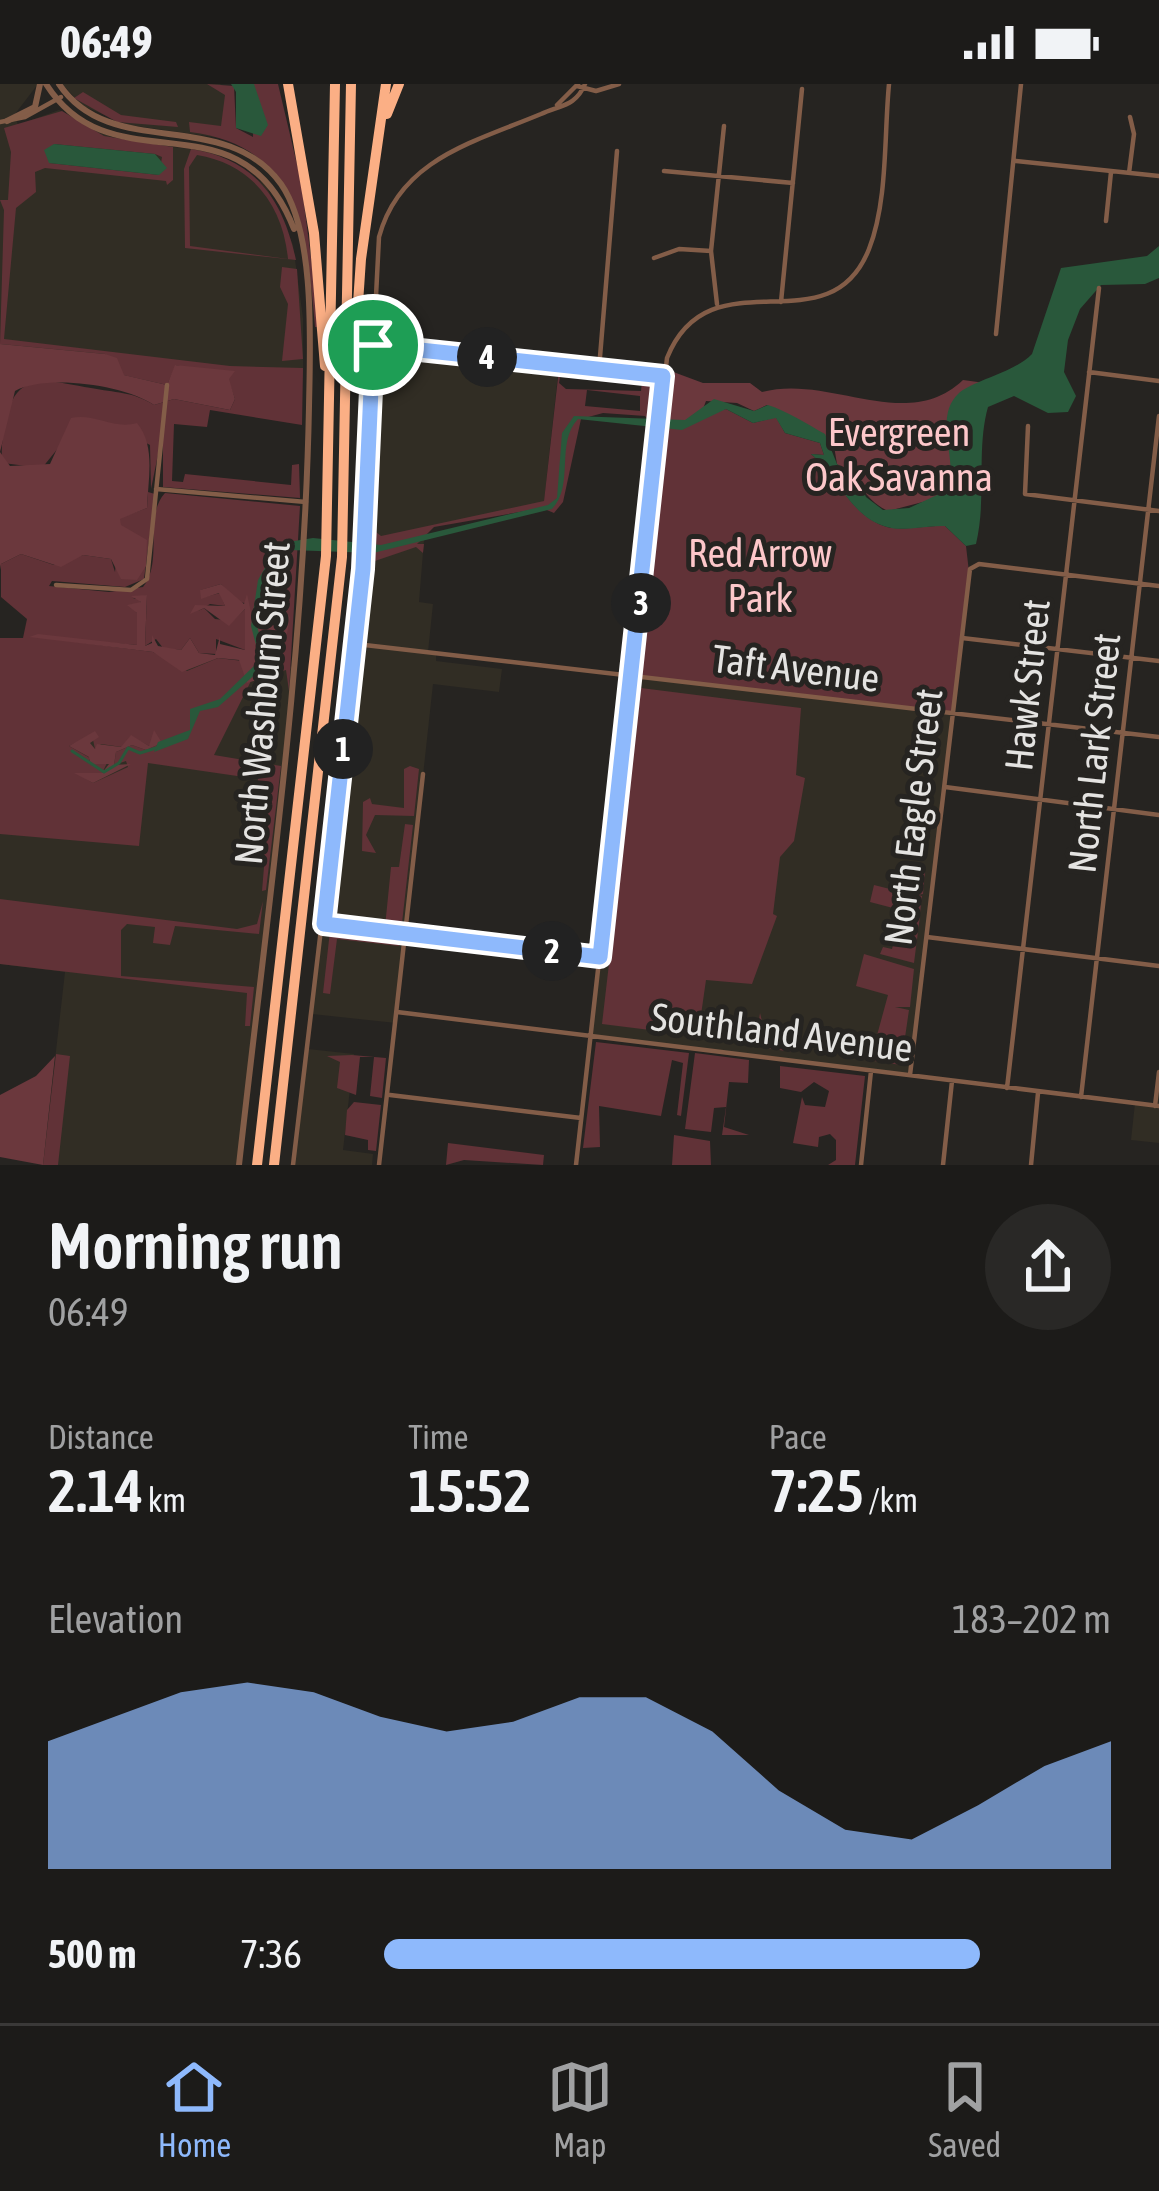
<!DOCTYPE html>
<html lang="en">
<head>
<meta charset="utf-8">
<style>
  :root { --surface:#1c1b19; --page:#292826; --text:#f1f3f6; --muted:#a0a1a2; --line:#3a3938; --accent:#8eb9fc }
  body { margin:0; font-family:"Asap Condensed",sans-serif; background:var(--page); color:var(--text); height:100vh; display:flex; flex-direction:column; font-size:45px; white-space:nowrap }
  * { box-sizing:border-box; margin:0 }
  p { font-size:39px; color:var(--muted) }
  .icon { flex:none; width:66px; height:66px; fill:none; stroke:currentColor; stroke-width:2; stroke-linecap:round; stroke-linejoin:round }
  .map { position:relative; height:1081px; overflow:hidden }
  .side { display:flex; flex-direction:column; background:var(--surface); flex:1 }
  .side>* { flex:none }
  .pin { position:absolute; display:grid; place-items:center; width:102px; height:102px; color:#fff; margin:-51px; border:6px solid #fff; border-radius:50%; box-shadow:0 3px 12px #0007 }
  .km { position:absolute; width:60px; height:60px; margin:-30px; border-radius:50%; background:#222; color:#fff; font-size:33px; line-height:60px; text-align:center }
  .round { display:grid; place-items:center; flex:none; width:126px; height:126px; border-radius:63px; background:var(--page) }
  .headline { display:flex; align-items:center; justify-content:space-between; height:204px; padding:0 48px }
  h1 { font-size:66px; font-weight:600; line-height:90px }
  .stats { display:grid; grid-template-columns:repeat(3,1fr); gap:18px; height:204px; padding:12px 48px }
  .stats div { display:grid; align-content:center }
  .stats b { font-size:60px; font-weight:600 }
  .stats small { font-size:33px; font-weight:400 }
  .stats p { font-size:33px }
  .chart { height:336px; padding:24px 48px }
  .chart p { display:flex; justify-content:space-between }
  .chart svg { width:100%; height:216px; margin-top:12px; fill:var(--accent); opacity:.7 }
  ul { padding:0 48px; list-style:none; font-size:39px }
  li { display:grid; grid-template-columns:192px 144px 1fr; align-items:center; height:90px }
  li i { height:30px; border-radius:15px; background:var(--accent) }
  .status { display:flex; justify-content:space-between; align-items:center; height:84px; padding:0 60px; background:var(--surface); direction:ltr }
  .status svg { height:33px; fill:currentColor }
  .tabs { display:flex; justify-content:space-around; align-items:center; height:168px; border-top:3px solid var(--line); background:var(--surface); font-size:33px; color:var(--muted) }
  .tabs a { display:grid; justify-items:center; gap:6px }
  .tabs .selected { color:var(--accent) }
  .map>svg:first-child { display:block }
  .built { fill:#312d24 }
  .green { fill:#613237; fill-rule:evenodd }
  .forest { fill:#6b383d }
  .water { fill:#29583b }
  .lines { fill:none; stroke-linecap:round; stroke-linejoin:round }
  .stream { stroke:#29583b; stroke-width:3 }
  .minor { stroke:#835d48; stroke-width:4.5 }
  .tertiary { stroke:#835d48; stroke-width:6 }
  .motorway { stroke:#fbaf85; stroke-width:10 }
  .route-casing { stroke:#fff; stroke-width:24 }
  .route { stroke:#8eb9fc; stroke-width:15 }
  .labels { text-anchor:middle; stroke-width:10; stroke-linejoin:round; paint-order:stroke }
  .park-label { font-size:39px; fill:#fdc7ca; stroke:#262421 }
  .street-label { font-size:39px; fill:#e4e3e1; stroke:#262421 }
</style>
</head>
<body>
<div class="status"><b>06:49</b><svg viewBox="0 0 49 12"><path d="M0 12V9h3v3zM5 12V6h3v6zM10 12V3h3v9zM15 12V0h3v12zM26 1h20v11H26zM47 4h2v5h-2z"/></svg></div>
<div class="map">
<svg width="1159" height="1081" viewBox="0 0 1159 1081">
  <rect width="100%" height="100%" fill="#262421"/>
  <!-- built -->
  <path class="built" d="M0 0H38L15 30 18 41 59 26 117 56 213 68 266 101 293 161 303 234V294L1 262 0 267Z
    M62 0H220L233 8 228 55 129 41 83 22Z
    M373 261 559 281 544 418 425 444 419 518 433 520 428 568 436 569V577L502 585 499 608 433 600 396 939 312 930 356 560Z
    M0 554 296 583 239 1081H43L65 888 0 880Z
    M632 592 952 629 910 991 591 951Z
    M308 965 354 970 343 1066 373 1070 372 1081H293Z
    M1159 988V1059L1131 1056 1135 1019 1155 1021Z"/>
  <!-- green -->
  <path class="green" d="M207 0 234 2 236 44 253 53 254 0H278L301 97 320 243H315C307 152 299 61 190 48L189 38 221 42 225 11Z
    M83 8 121 31 176 38 178 43 117 38 74 14Z
    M62 27 104 52 173 63V96L167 101 166 97 45 84 35 88 36 108 16 124 4 255 230 282 303 284 302 341 210 326 207 343 174 340 172 397 183 398 185 390 291 401 292 381 299 380 300 414 163 403V346L151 405 150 361 112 341 59 363 42 384 3 379C0 365 3 354 5 341 14 285 46 296 91 304 115 309 132 307 154 321L174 315 230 326 235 315 228 295 176 281 167 301 123 291 105 270 0 260 4 126 0 116H8L11 68 4 44ZM54 60 155 70 162 73 159 91 49 79Z
    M191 65C255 75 283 115 296 176L185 164 184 85ZM197 71C252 80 283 121 288 175L190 162 189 83Z
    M282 183 297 185 303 275 282 277 288 220 280 203Z
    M559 285 654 296 652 340 645 332 603 329 581 335 563 418 554 429 542 424 434 443 417 460H424L423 469 416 463 372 478 376 448 381 452 544 417ZM561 288 642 297 641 307 566 305 559 299ZM587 306 640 312V327L585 322Z
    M726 325 753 339 776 333 785 349 820 359 824 371 811 370C839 393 850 432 887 443 902 447 927 441 945 442L966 462 969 488 952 629 632 592 657 340Z
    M148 408 155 410 144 495 125 503 52 497 49 502 109 508 143 503C164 477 143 433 165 409L300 422 289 607 286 586 251 597 214 671 281 682 266 806 262 807 264 783 245 776 250 773 258 695 148 679 139 762 0 750V554H23L27 535 1 513V480L21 470 54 481 83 471 111 475 115 488 120 434 147 424ZM221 500 237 518 245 519 253 537 277 515 286 529 282 556 274 547 267 552 273 570 283 577 277 590 251 595 243 577 218 574 187 587 153 568 30 552 137 561V529L131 520H140L141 515H133L147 511 145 562 156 555 163 564 181 566 190 554 199 569 216 570V555L245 566V525L233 537 215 535 204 524 198 527 210 520 225 522 220 509 201 514V506ZM92 651 95 665 101 660 122 663 131 652 149 662 153 657 162 659 146 666 132 661 116 668 114 681 126 677 128 683 93 699 80 691 102 689 108 677 88 678 90 674 69 662Z
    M641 604 801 624 796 691 805 694 794 757 780 773 773 830 777 832 752 900 706 896 698 952 602 940Z
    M410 682 419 685 414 732 375 731 366 751 376 769 362 767 363 718 370 714 372 720 404 724V685Z
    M405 740 413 741 402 839 385 843 391 783H399Z
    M908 782 925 788 923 810 917 811 922 812 920 829 907 828 920 832 914 879 880 870 883 863 892 865 900 833 891 830 893 824 870 818 874 801 898 807Z
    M0 815 237 845 257 840 263 817 259 850 175 842 170 861 153 859 155 843 127 840 121 846V892L254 903 250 942H245L247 909 0 880Z
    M330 847 398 853 399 862 337 855 330 910 323 909Z
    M864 870 914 885 910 923H895L909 926 901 981 874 977 882 958 876 955 888 911 856 902Z
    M760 929 762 937 795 946 792 968 755 962Z
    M596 958 689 969 681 1032 677 1031 683 979 672 976 661 1032 599 1022 600 1063 583 1064Z
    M695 969 749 976 748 999 729 998 724 1043 749 1051H722L726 1023 714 1024 711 1048 685 1045Z
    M56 970 70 972 58 1081H43Z
    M352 971 386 974 382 1014 370 1012 374 973H360L356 1011 337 1004 340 978 327 972Z
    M780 982 865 992 855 1081H828L836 1076V1056L830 1050 819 1053 818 1063 793 1059 802 1013 805 1021 825 1023 829 1007 814 998 801 1008 780 1004Z
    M354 1018 381 1021 376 1067 368 1066V1056L345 1051 347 1026Z
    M674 1051 710 1057 711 1081H672Z
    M448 1059 544 1071 543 1081 464 1076 446 1081Z"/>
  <!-- forest -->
  <path class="forest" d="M0 260 105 270 117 274 124 291 167 301 175 281 235 287 229 295 235 315 230 326 174 315 154 321C124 301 47 290 15 307L0 368 10 382 50 380 71 334C96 329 113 346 137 339 156 362 148 395 147 424L120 435 121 441 147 456 146 482 137 496 121 495 111 475 83 471 61 483 21 470 1 480 0 486Z
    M668 286 703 299H750L762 308C831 290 906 350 963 296L985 299 949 328C947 357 961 388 942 413L888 427C864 416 859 394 837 380L834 362 767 321 754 327 737 319 706 317 698 338 657 340Z
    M221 500 244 520 247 510 253 537 260 536 273 515 290 533 286 555 274 547 267 552 274 570 284 577 277 590 247 599 239 576 218 574 182 588 153 568 29 553 38 550 137 561V529L127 521 141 518 131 512 147 511 145 562 152 559V551L158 562 181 566 190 554 199 569 215 571 220 552V560L245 566V525L229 542 204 524 190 530 195 521 225 522 219 509 201 515 200 506Z
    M154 646 162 659 146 666 132 661 116 668 114 681 131 680 93 699 74 689H102L109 680H90L89 673 69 662 95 647 99 653 90 659 95 665 97 660 121 663 131 651 149 662Z
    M55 972 43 1081 0 1073V1011L36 992Z"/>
  <!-- water -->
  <path class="water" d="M231 0H254L268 41 261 52 236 44V8Z
    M54 60 155 70 167 84 159 91 49 79 44 66Z
    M1159 162V194L1145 200 1101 201 1080 225 1068 256 1064 288 1076 312 1068 328 1048 329 1014 312 988 323C976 366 987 414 976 460L966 462 945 442C927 441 902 448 887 443 850 433 839 393 811 370L824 371 820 359 785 349 776 334 753 339 726 325 682 346 578 335C555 359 575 401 552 425L373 469 290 466C272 486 261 514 257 535 255 553 272 562 265 582L218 623 200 627 188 655 154 668 158 658 190 646V625L220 615 260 576 251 542 258 496 271 473 288 458 313 454 381 461 548 421 557 414 562 349 574 332 685 336 714 315 754 327 768 321C787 327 807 340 825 350L837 380 856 392 866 413 883 426 909 424 948 406C959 377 932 334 959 309 975 296 1015 288 1032 270L1061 184 1147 172Z"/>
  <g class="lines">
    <!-- stream -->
    <path class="stream" d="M72 667 104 688 119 679 128 664 140 669 156 664"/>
    <!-- minor -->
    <path class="minor" d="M577 2 596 7 619 0
      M557 21 578 0
      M0 38 25 33 61 13
      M1016 77 1159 92
      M664 87 793 99
      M1129 89 1134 50 1130 33
      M1106 137 1111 88
      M654 174 679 165 711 167
      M781 218 802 5
      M717 220 711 167 724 42
      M996 250 1021 0
      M373 261 663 292
      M599 285 617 67
      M1089 288 1159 297
      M1028 342 1025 410 1159 427
      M156 405 306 418
      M56 501 131 506 147 495 167 301
      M962 554 1159 577
      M356 560 1159 653
      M945 703 1159 731
      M325 840 600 873
      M927 853 1159 882
      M397 928 1159 1022
      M910 991 970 485 979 480 1159 502
      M1007 1004 1099 204
      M390 1011 581 1034
      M1081 1013 1159 332
      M1155 1022 1159 988
      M293 1081 361 508 379 153C400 75 474 58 541 30 561 21 576 22 585 0
      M379 1081 423 690
      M576 1081 667 274C710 167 829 267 869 165 888 117 884 51 889 0
      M861 1081 871 987
      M943 1081 952 997
      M1031 1081 1038 1009"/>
    <!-- tertiary -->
    <path class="tertiary" d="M46 0C113 106 240 5 294 145
      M59 0C111 78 225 22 281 100 316 150 310 263 309 323 304 578 267 828 239 1081
      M7 37 35 23 40 0"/>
    <!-- motorway -->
    <path class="motorway" d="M288 0 314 149 325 282
      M387 30 399 0
      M355 264 361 175 386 0
      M257 1081 326 472 335 0
      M274 1081 342 473 351 0"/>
  </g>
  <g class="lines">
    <defs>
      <path id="route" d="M373 261 663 292 600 873 324 840 363 485Z"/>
    </defs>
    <!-- route casing -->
    <use href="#route" class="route-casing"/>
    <!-- route -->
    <use href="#route" class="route"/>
  </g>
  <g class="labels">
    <!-- park labels -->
    <g class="park-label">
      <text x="899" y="362">Evergreen<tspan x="899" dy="45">Oak Savanna</tspan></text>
      <text x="760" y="483">Red Arrow<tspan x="760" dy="45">Park</tspan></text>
    </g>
    <!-- street labels -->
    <g class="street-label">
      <text transform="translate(796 584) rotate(7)" y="14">Taft Avenue</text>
      <text transform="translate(1027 601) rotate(-84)" y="14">Hawk Street</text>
      <text transform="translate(262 619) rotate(-85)" y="14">North Washburn Street</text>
      <text transform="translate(1094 669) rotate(-84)" y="14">North Lark Street</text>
      <text transform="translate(913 733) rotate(-83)" y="14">North Eagle Street</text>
      <text transform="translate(782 948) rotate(7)" y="14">Southland Avenue</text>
    </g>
  </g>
</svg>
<div class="pin" style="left:373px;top:261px;background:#1e9e55"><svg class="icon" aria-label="arrive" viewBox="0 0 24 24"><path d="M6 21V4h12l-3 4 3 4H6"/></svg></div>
<b class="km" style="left:343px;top:665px">1</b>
<b class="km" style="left:552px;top:867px">2</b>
<b class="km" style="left:641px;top:519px">3</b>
<b class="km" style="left:487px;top:273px">4</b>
</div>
<section class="side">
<div class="headline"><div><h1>Morning run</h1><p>06:49</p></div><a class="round"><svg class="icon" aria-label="share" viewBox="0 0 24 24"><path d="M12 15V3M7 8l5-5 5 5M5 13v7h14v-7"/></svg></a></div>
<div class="stats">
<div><p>Distance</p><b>2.14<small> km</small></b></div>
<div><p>Time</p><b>15:52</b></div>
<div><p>Pace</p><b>7:25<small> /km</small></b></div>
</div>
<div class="chart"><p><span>Elevation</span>183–202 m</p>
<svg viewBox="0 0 160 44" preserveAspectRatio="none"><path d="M0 44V18L10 13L20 8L30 6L40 8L50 13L60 16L70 14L80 9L90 9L100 16L110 28L120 36L130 38L140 31L150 23L160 18V44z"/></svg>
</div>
<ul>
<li><b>500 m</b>7:36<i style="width:82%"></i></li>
</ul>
</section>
<nav class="tabs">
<a class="selected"><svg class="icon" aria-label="home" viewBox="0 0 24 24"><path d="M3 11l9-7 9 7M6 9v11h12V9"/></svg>Home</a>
<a><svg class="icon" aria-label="map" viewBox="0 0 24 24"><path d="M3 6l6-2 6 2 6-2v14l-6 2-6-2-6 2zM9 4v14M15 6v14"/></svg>Map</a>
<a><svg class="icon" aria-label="saved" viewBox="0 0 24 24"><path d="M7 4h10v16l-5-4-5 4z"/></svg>Saved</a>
</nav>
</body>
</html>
